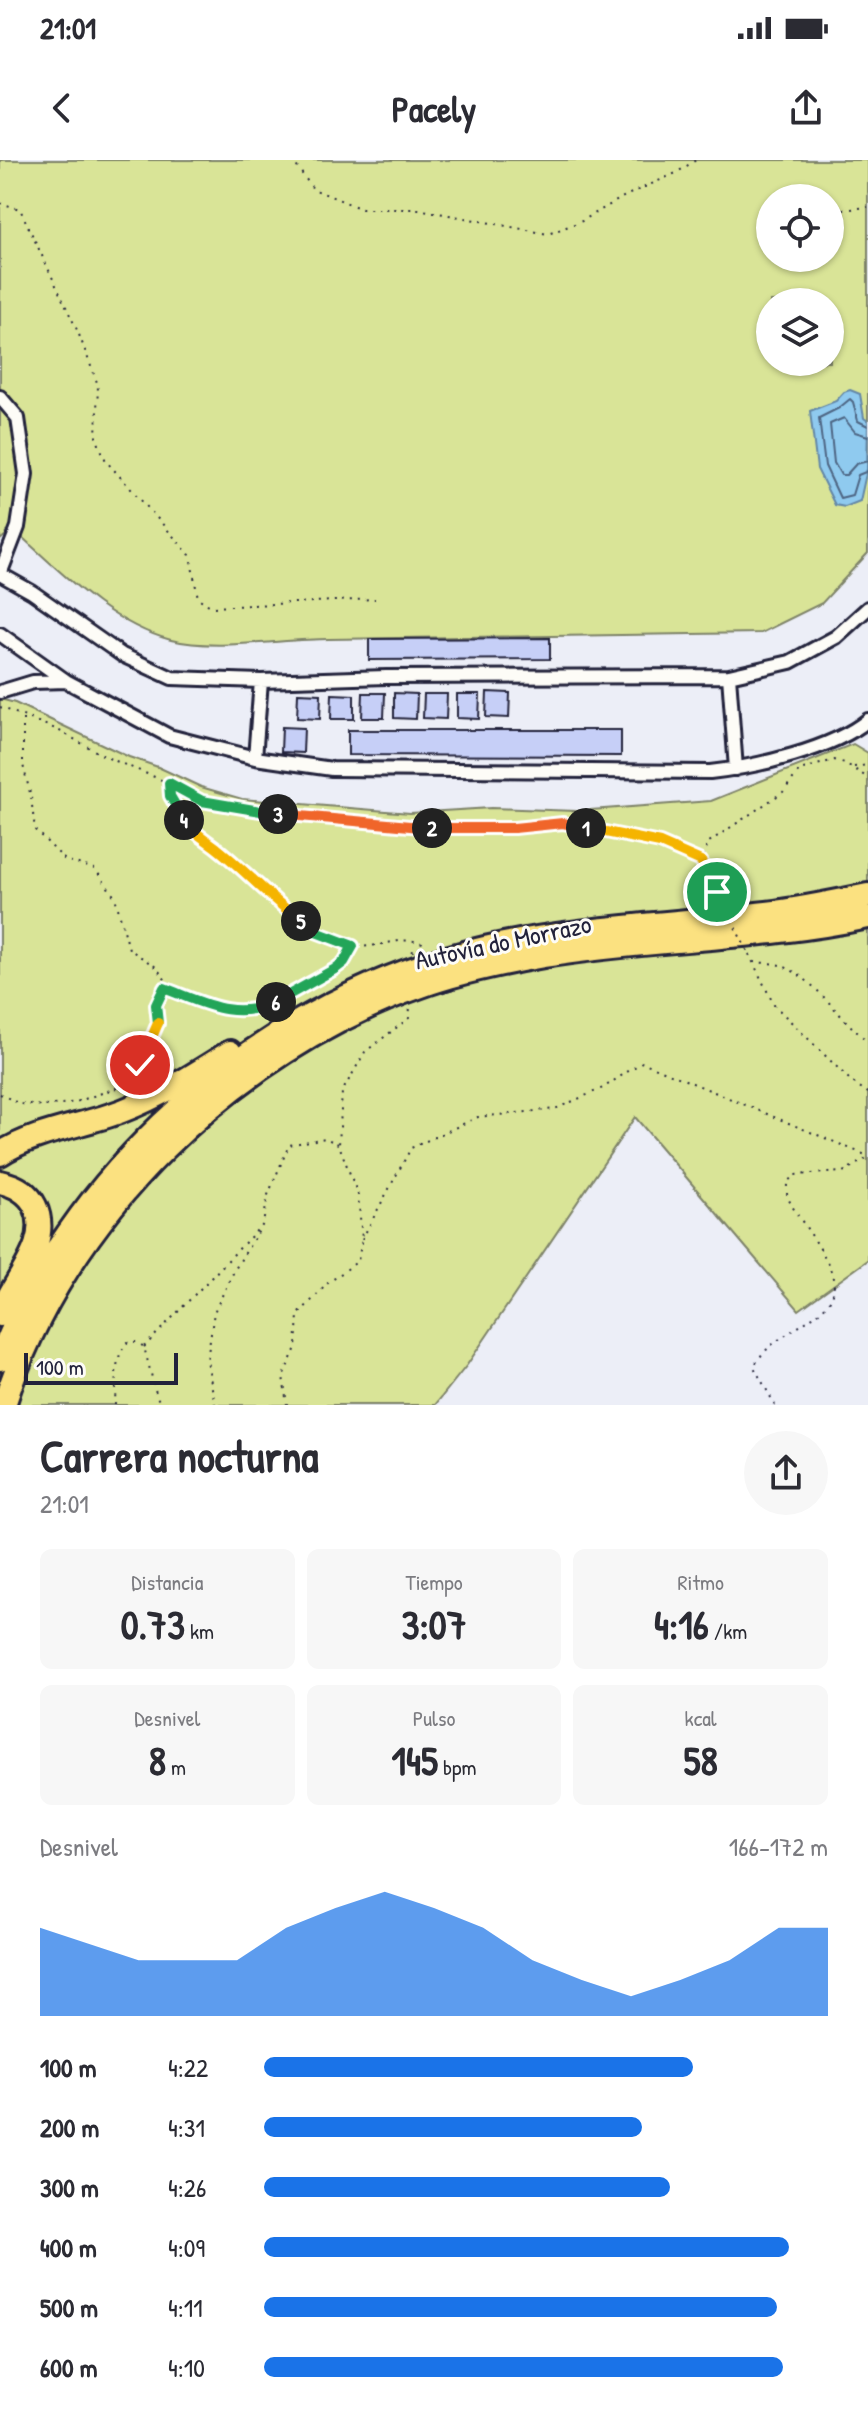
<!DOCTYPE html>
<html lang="es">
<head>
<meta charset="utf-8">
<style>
  :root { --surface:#fff; --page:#f7f7f7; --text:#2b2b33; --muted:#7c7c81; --accent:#1a73e8 }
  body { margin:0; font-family:"Patrick Hand",sans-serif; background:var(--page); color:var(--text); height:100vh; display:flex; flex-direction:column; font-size:30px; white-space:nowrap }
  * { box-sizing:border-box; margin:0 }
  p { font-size:26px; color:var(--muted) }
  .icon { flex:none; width:44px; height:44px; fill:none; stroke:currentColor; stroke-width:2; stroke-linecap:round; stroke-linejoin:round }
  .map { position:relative; height:1245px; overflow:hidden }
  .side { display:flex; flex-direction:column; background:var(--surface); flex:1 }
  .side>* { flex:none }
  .fabs { position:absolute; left:756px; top:24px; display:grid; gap:16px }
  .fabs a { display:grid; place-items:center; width:88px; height:88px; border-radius:50%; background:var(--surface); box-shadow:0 2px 6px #0004; font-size:40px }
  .scale { position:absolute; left:24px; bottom:20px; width:154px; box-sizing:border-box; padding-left:8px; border:4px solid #22223b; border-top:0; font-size:22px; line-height:28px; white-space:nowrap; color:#22223b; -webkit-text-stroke:6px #fdfcf7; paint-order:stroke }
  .pin { position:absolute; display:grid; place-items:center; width:68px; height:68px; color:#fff; margin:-34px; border:4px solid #fff; border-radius:50%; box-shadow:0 2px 8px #0007 }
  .km { position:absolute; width:40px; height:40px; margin:-20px; border-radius:50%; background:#222; color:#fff; font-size:22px; line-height:40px; text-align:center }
  .round { display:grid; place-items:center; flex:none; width:84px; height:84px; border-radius:42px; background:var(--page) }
  .summary { display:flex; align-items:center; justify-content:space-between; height:136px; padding:0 40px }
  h1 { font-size:44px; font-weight:700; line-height:60px }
  .figures { display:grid; grid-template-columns:repeat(3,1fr); gap:12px; height:136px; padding:8px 40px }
  .figures div { display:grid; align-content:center; border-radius:12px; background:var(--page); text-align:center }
  .figures b { font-size:40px; font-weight:700 }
  .figures small { font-size:22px; font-weight:400 }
  .figures p { font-size:22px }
  .chart { height:224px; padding:16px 40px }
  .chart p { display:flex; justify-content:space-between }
  .chart svg { width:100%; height:144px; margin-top:8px; fill:var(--accent); opacity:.7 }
  ul { padding:0 40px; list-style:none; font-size:26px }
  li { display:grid; grid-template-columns:128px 96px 1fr; align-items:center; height:60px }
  li i { height:20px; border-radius:10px; background:var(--accent) }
  .status { display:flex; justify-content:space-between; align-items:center; height:56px; padding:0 40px; background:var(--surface); direction:ltr }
  .status svg { height:22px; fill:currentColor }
  header { display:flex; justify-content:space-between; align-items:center; height:104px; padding:0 40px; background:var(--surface); font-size:36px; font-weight:700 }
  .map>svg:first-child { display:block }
  .green { fill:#d9e497; stroke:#7e8369; stroke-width:2; fill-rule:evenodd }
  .water { fill:#8fcaef; stroke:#6387a7; stroke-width:2 }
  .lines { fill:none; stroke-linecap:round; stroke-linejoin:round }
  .shore { stroke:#4e6583; stroke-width:2 }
  .building { fill:#c6cff7; stroke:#22223b; stroke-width:2 }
  .street-casing { stroke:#22223b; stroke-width:18 }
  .highway-casing { stroke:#22223b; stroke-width:28 }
  .path { stroke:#22223b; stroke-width:2; stroke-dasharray:2 6; stroke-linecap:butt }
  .street { stroke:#fdfcf7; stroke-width:12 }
  .highway { stroke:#fbe180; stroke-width:22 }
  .path-bridge { stroke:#22223b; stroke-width:2; stroke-dasharray:2 6; stroke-linecap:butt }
  .split-1-casing { stroke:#fff; stroke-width:16 }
  .split-2-casing { stroke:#fff; stroke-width:16 }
  .split-3-casing { stroke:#fff; stroke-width:16 }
  .split-4-casing { stroke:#fff; stroke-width:16 }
  .split-5-casing { stroke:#fff; stroke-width:16 }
  .split-6-casing { stroke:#fff; stroke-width:16 }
  .split-7-casing { stroke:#fff; stroke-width:16 }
  .split-8-casing { stroke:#fff; stroke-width:16 }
  .split-1 { stroke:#f5b400; stroke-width:10 }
  .split-2 { stroke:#f0652b; stroke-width:10 }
  .split-3 { stroke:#f0652b; stroke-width:10 }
  .split-4 { stroke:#22a559; stroke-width:10 }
  .split-5 { stroke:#f5b400; stroke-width:10 }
  .split-6 { stroke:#22a559; stroke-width:10 }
  .split-7 { stroke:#22a559; stroke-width:10 }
  .split-8 { stroke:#f5b400; stroke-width:10 }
  .labels { text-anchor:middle; stroke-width:6; stroke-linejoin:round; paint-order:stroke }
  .street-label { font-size:26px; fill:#22223b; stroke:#fdfcf7 }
</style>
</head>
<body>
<div class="status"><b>21:01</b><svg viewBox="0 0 49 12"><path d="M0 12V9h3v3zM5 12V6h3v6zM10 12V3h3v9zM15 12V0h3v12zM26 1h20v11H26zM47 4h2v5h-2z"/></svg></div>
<header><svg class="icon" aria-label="back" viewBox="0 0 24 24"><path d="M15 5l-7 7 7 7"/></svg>Pacely<svg class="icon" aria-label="share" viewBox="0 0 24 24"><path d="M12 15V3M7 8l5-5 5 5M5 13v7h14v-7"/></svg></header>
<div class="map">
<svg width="868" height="1245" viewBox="0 0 868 1245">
  <rect width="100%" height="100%" fill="#eceef7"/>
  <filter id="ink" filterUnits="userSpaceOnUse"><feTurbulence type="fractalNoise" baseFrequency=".0125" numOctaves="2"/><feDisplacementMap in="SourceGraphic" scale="16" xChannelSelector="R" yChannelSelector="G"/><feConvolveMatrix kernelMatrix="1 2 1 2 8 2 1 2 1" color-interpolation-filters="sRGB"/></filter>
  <g filter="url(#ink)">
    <!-- green -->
    <path class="green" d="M0 0H868V393L822 443 761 473C617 475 473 477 329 479 282 479 215 491 171 480 108 463 60 411 13 369L0 380ZM770 38H830V98H770ZM770 142H830V202H770Z
      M0 539 15 543 129 597 158 607 201 627 242 639 410 653 491 648 577 651 711 641 853 584 868 593V1100L799 1150 635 957 467 1205 435 1245H0Z"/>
    <!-- water -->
    <path class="water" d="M850 230 860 234 864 258 868 261 867 309 860 341 845 347 835 345 817 309 810 251 836 241 844 232Z"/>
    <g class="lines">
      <!-- shore -->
      <path class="shore" d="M868 266 858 261 853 242 850 239 839 248 819 258 825 306 840 338 852 335 858 315 868 311
        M868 276 855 272 844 258 830 264 834 303 841 315H846L856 304 868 301"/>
    </g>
    <!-- building -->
    <path class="building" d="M550 478V499L369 500V479Z
      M487 532 510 533 509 558 486 557Z
      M298 533 321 534 320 559 297 558Z
      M363 533H385L384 558H362Z
      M394 533 417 534 416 559 394 558Z
      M332 534 354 535V559H331Z
      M424 534H447L446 559 423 558Z
      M457 534H480L479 559 457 558Z
      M282 567 304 568 303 593 281 592Z
      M348 570H621V596L348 595Z"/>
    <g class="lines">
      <defs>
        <path id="street" d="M0 237 18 258 26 314 18 367 0 414
          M0 414 32 432 122 495 172 518 261 521 386 517 729 516 790 502 836 477 868 448
          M0 474 66 521
          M729 516 736 609
          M261 521 255 598 332 609 710 612C756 607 833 589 868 560
          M0 532 33 522 66 521 169 576 255 598"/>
        <path id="highway" d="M0 994C35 971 83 966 122 951 161 936 195 914 230 892
          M0 1022C14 1025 28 1032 35 1046 53 1084 12 1121 0 1155
          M0 1199C81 997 273 836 485 788 577 767 673 764 767 753 801 749 834 742 868 735
          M4 1245C63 1056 235 890 421 826 460 812 503 803 544 796 652 778 761 780 868 757"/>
      </defs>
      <!-- street casing -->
      <use href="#street" class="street-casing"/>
      <!-- highway casing -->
      <use href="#highway" class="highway-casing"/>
      <!-- path -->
      <path class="path" d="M292 0 313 29 362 49H418L548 74 582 61 625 36 676 13 696 0
        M0 43 20 49 78 172 98 225 96 277 106 301 190 395 198 438 212 447 375 439
        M830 66 835 51 868 47
        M0 547 58 570 106 597 169 623 202 641 268 653 442 668H514L563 663 660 683 701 701
        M854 607 868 605
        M169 624C171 639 178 651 187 663 195 674 210 681 220 690 262 725 295 768 349 785 372 792 400 774 422 783V788L413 790 412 794
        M717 732 701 701 709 682 783 632 800 610 834 600 845 603 868 618
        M749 794 774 845 851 921 868 933
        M754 802C762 803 773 803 780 805 816 818 838 859 868 881
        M164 829C182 835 200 842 218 849 257 864 304 827 335 809L344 802 352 787
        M0 934 20 944 46 946 76 942 122 926 140 905 158 866 156 845 167 822 156 807 129 789 115 737 95 709 65 700 35 670 31 637 23 605V558
        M362 1079 411 988 478 957 555 949 603 928 642 902 868 996
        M144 1187 259 1068
        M115 1245C116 1225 113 1197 128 1182H137L144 1187 157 1237 162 1245
        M215 1245 207 1200 214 1152 235 1109 263 1064 268 1035 289 985 325 978 338 984
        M287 1245 283 1216 296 1188 298 1155 328 1123 358 1101 362 1079 358 1035 339 985 342 932 365 892 409 858 410 848
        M775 1245 754 1207C767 1178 807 1168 828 1143 851 1116 800 1065 789 1040 786 1035 787 1028 787 1022L795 1015 843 1012 867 998"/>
      <!-- street -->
      <use href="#street" class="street"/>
      <!-- highway -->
      <use href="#highway" class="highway"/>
      <!-- path-bridge -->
      <path class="path-bridge" d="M717 732 749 794"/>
    </g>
  </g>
  <g class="lines" filter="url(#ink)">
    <defs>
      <path id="split-1" d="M586 668 660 683 701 701 717 732"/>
      <path id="split-2" d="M432 668H514L563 663 586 668"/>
      <path id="split-3" d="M278 654 432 668"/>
      <path id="split-4" d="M184 660 170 636 169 623 202 641 278 654"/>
      <path id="split-5" d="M184 660C192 672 207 680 218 689 247 712 271 739 301 761"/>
      <path id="split-6" d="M276 842 335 809 344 802 353 786 316 772 301 761"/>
      <path id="split-7" d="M158 863 156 845 164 828C204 843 234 861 276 842"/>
      <path id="split-8" d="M140 905 158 863"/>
    </defs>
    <!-- split-1 casing -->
    <use href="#split-1" class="split-1-casing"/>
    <!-- split-2 casing -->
    <use href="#split-2" class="split-2-casing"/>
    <!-- split-3 casing -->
    <use href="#split-3" class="split-3-casing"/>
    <!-- split-4 casing -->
    <use href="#split-4" class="split-4-casing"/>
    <!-- split-5 casing -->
    <use href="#split-5" class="split-5-casing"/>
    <!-- split-6 casing -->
    <use href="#split-6" class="split-6-casing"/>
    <!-- split-7 casing -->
    <use href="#split-7" class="split-7-casing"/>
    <!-- split-8 casing -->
    <use href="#split-8" class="split-8-casing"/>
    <!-- split-1 -->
    <use href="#split-1" class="split-1"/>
    <!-- split-2 -->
    <use href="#split-2" class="split-2"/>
    <!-- split-3 -->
    <use href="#split-3" class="split-3"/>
    <!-- split-4 -->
    <use href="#split-4" class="split-4"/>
    <!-- split-5 -->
    <use href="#split-5" class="split-5"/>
    <!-- split-6 -->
    <use href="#split-6" class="split-6"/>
    <!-- split-7 -->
    <use href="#split-7" class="split-7"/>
    <!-- split-8 -->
    <use href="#split-8" class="split-8"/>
  </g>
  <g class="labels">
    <!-- street labels -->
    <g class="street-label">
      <text transform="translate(503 782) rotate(-12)" y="9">Autovía do Morrazo</text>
    </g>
  </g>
</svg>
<div class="fabs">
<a><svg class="icon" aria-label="locate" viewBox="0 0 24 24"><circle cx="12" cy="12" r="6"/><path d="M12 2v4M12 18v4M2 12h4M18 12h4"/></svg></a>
<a><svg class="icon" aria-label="layers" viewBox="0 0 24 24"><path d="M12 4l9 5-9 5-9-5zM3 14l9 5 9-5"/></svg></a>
</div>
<div class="scale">100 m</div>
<div class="pin" style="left:717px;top:732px;background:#1e9e55"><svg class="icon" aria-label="arrive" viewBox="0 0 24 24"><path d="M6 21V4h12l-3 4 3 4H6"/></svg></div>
<div class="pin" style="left:140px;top:905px;background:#d93025"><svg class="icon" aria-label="check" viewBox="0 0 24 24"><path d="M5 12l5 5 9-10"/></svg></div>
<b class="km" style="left:586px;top:668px">1</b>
<b class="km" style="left:432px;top:668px">2</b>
<b class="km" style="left:278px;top:654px">3</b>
<b class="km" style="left:184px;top:660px">4</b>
<b class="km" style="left:301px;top:761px">5</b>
<b class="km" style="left:276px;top:842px">6</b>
</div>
<section class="side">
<div class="summary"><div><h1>Carrera nocturna</h1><p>21:01</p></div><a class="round"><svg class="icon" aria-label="share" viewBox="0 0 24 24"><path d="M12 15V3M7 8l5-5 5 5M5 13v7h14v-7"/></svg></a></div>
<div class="figures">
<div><p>Distancia</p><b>0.73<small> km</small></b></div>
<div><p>Tiempo</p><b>3:07</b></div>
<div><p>Ritmo</p><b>4:16<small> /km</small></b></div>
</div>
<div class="figures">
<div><p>Desnivel</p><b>8<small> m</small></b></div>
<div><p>Pulso</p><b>145<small> bpm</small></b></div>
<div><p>kcal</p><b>58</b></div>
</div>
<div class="chart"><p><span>Desnivel</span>166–172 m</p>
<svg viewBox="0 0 160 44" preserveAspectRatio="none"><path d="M0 44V17L10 22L20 27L30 27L40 27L50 17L60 11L70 6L80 11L90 17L100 27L110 33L120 38L130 33L140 27L150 17L160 17V44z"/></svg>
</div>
<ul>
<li><b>100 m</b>4:22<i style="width:76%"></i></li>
<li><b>200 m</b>4:31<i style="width:67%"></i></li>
<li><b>300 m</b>4:26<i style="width:72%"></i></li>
<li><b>400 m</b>4:09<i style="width:93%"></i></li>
<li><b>500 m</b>4:11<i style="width:91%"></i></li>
<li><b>600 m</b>4:10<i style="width:92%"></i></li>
</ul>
</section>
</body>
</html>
